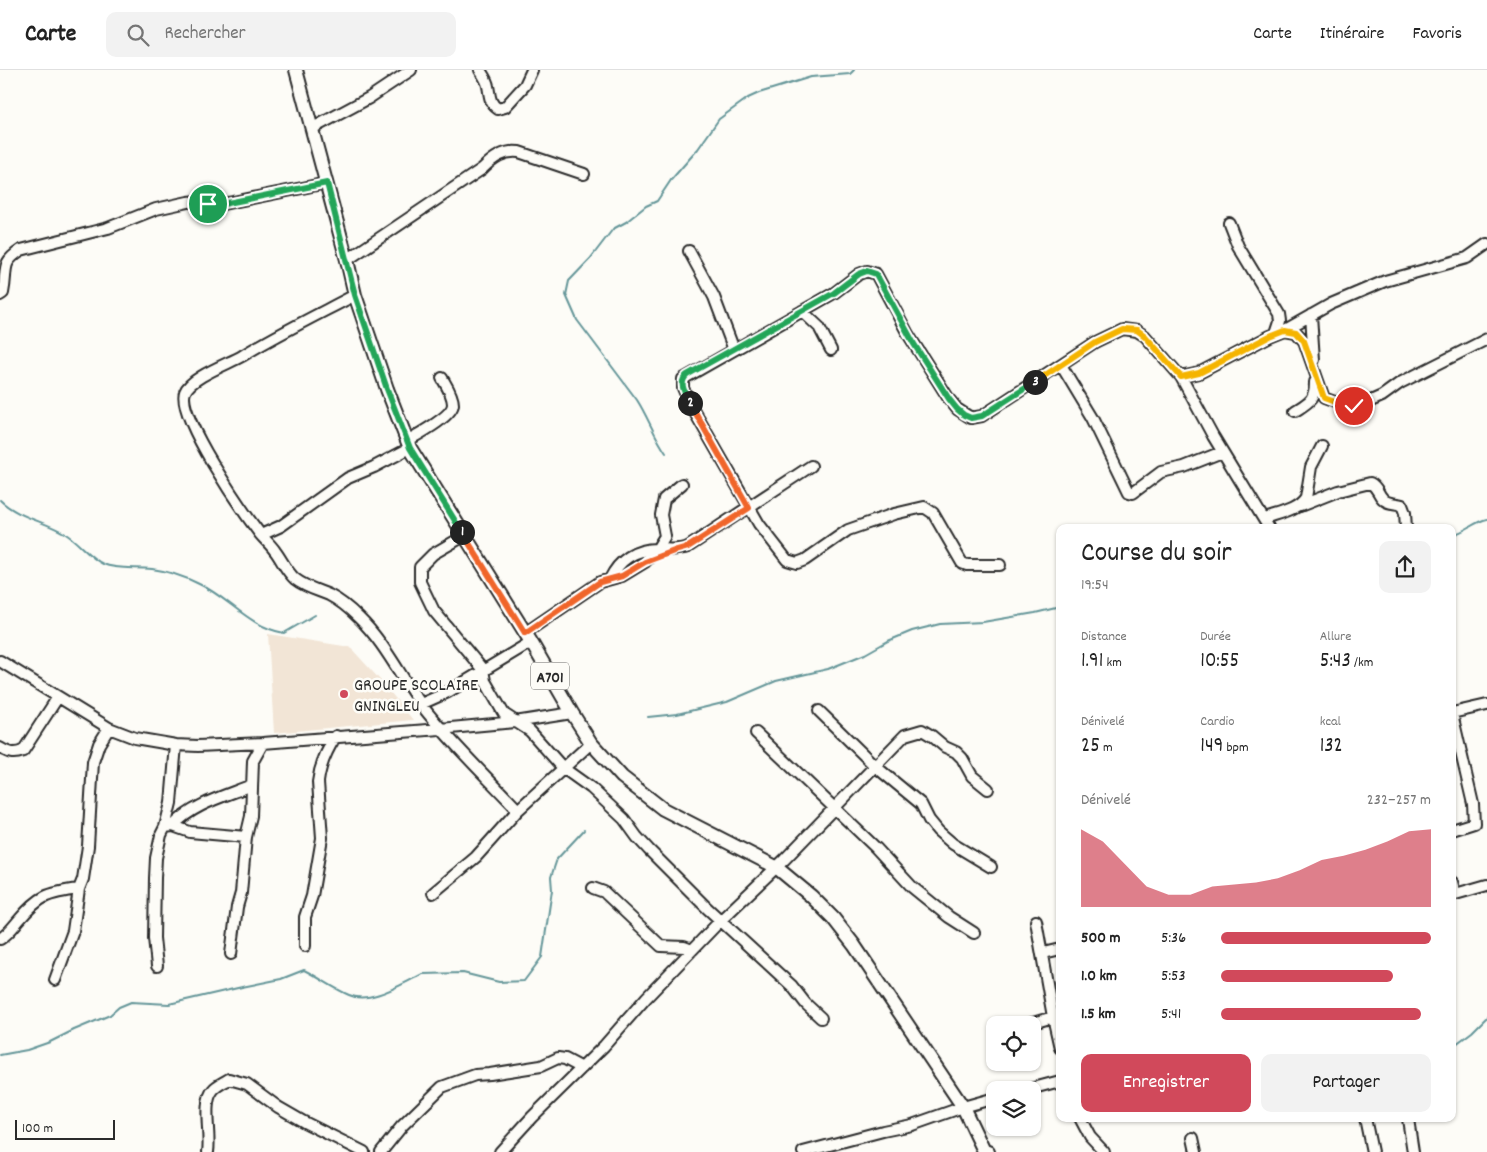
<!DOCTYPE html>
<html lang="fr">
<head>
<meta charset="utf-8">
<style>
  :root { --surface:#fff; --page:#f2f2f2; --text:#222; --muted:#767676; --line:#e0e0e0; --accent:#d1495b }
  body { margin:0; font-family:Dekko,sans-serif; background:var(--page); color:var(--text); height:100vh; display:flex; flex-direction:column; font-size:19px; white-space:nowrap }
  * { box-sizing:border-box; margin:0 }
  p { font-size:16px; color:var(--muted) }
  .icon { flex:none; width:28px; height:28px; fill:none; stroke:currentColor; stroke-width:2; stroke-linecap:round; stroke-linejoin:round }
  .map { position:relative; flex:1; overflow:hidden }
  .sheet { position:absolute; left:1056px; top:454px; width:400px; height:598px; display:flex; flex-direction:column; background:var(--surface); border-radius:10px; box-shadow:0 1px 4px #0004 }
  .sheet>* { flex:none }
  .fabs { position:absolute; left:986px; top:946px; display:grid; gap:10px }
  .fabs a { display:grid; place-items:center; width:55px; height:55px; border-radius:10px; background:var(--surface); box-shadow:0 1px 4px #0004; font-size:25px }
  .scale { position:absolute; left:15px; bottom:12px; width:100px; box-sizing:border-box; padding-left:5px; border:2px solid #2b2b2b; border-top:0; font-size:14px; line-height:18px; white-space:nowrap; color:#2b2b2b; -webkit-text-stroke:4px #fdfcf7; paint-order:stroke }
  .pin { position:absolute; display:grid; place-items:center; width:42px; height:42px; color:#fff; margin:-21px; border:2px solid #fff; border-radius:50%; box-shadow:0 1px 5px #0007 }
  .km { position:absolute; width:25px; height:25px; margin:-12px; border-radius:50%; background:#222; color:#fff; font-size:14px; line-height:25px; text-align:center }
  .round { display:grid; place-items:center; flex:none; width:52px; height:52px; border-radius:10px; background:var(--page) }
  .head { display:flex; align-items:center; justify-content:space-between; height:85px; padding:0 25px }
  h1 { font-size:28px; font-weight:600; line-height:38px }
  .figures { display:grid; grid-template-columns:repeat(3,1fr); gap:8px; height:85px; padding:5px 25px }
  .figures div { display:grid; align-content:center }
  .figures b { font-size:21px; font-weight:600 }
  .figures small { font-size:14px; font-weight:400 }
  .figures p { font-size:14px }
  .chart { height:140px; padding:10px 25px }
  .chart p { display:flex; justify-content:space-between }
  .chart svg { width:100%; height:90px; margin-top:5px; fill:var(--accent); opacity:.7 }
  .button { display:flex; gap:10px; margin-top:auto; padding:10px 25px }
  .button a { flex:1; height:58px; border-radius:10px; background:var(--accent); color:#fff; font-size:20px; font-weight:600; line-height:58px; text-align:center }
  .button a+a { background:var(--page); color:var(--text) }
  ul { padding:0 25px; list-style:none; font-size:16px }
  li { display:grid; grid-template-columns:80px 60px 1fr; align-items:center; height:38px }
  li i { height:12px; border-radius:6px; background:var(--accent) }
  header { display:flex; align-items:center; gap:30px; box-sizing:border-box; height:70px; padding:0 25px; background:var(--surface); border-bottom:1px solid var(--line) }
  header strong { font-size:24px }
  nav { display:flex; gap:28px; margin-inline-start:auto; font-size:18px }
  .search { width:350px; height:45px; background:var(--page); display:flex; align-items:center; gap:12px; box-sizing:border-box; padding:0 18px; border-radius:10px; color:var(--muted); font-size:19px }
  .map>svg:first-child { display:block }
  .built { fill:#f2e5d6 }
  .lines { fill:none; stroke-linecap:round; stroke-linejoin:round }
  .stream { stroke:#659699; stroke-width:2 }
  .minor-casing { stroke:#2b2b2b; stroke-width:14 }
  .major-casing { stroke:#2b2b2b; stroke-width:16 }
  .minor { stroke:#fdfcf7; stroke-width:10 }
  .major { stroke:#fdfcf7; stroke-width:12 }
  .split-1-casing { stroke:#fff; stroke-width:10 }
  .split-2-casing { stroke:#fff; stroke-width:10 }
  .split-3-casing { stroke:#fff; stroke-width:10 }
  .split-4-casing { stroke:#fff; stroke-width:10 }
  .split-1 { stroke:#22a559; stroke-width:6 }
  .split-2 { stroke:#f0652b; stroke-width:6 }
  .split-3 { stroke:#22a559; stroke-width:6 }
  .split-4 { stroke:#f5b400; stroke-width:6 }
  .poi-dot { fill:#d1495b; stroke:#fdfcf7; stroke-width:2 }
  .labels { text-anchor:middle; stroke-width:5; stroke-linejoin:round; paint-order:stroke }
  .shield { fill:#fdfcf7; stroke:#6a6a68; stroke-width:1 }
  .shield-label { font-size:16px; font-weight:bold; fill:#2b2b2b }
  .poi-label { font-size:18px; fill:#2b2b2b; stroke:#fdfcf7; text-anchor:start }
</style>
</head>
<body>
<header>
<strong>Carte</strong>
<div class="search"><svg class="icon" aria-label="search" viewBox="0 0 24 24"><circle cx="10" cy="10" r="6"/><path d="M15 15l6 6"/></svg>Rechercher</div>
<nav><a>Carte</a><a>Itinéraire</a><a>Favoris</a></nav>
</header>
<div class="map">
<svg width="1487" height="1082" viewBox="0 0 1487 1082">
  <rect width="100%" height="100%" fill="#fdfcf7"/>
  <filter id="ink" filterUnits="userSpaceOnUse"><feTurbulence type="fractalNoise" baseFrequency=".02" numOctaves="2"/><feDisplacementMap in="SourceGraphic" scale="10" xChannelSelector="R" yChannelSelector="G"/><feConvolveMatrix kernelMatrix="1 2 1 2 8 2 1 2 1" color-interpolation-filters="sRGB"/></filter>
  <g filter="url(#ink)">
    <!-- built -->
    <path class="built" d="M268 564 350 577 382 612 413 650 274 663Z"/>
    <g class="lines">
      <!-- stream -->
      <path class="stream" d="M666 383C654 366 648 347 637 330L577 250 566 225 569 211 590 189 613 159 626 152 646 136 657 131 671 110 698 79 719 49 748 28 759 23 811 7 850 4 854 0
        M0 430C17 447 44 451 64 463 78 471 88 487 103 494 117 500 136 497 152 499 167 501 185 507 199 514 230 528 247 556 284 563L315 545
        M1452 465C1465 462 1474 452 1487 449
        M648 647 677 644 727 632 776 611 828 599 865 584 888 571 912 561 940 554 983 552 1035 543 1060 537
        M1452 977 1472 962 1487 947
        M0 985 27 980 50 972 74 960 110 945 119 937 131 932 169 934 242 917 281 909 304 900C320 908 333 918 349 925 371 935 404 912 423 904L463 903 499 912 524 911 542 887 552 820 551 807 557 789 584 760"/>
      <defs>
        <path id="minor" d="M480 0C483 5 487 10 488 16 490 25 489 33 498 39L505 37 525 15 532 0
          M313 58 369 28 411 0
          M1229 153 1238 176 1279 244 1280 251 1276 263
          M689 181 714 227 734 280
          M347 190 482 99C493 88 504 80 519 82L584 104
          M0 225 3 223C8 198 0 194 21 180L108 158 156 139 188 132 198 131 218 135 327 113
          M355 225C317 245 278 264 242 286 228 294 191 307 185 322 176 346 244 443 260 464 265 470 271 475 275 481 282 490 286 501 295 509 305 517 317 520 329 525 339 530 351 540 359 548 385 573 401 608 423 637 452 674 486 706 518 740
          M802 241 819 257 831 280
          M1311 245 1314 290
          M1285 260 1296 262 1304 271 1324 328 1343 335 1354 336 1364 334 1382 326 1400 313 1487 269
          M1061 295 1093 348 1129 422 1133 423 1161 402 1184 397 1222 382
          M1181 307 1213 366 1269 458
          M1295 341C1309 332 1315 330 1315 312
          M407 371C417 365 453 346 453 334 453 325 446 315 442 308
          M1300 436 1338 421 1370 413C1378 417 1377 423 1383 429 1387 434 1396 433 1402 435L1405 443 1406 458
          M1265 449C1279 444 1298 441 1306 428L1311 397 1322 376
          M261 465 281 456 348 408 374 397 410 378
          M464 466 433 484 420 497V512L434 541 483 600 485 611 504 644 530 661 563 698 591 718 624 749 637 767 649 780 707 838 792 916 806 934 821 948
          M1000 495H967L962 493 933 443 924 437 894 444 848 460 805 490 797 493 787 490 759 454 690 334 683 318V309L834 223 859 204 867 201 876 204 908 264 949 329 957 339 971 348 982 346 1095 272 1122 259 1137 261 1145 266 1181 307 1199 303 1270 266 1285 260 1331 234 1385 211 1467 188 1487 174
          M610 509C619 490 635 479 657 479 669 479 677 481 688 477L811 396
          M525 563 600 512 622 506 645 492 657 479 665 466 661 445 664 429 682 414
          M0 591 109 658 135 668 176 675 198 676 263 673 440 659 515 652 572 643
          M421 634 448 622 531 572
          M819 641 875 696 921 734 929 750 938 761 953 774 991 797
          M1452 643 1487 635
          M1452 644 1473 734 1474 753 1452 760
          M756 663 876 778 912 817 949 847 974 863
          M0 678C9 683 13 685 23 681L58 627
          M173 756C193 734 225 726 252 715
          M165 757 171 733 176 675
          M1452 812 1455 824
          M593 818 604 822 661 876 684 877 692 880
          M433 823 476 787 518 740 591 673
          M1452 825 1487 815
          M1036 851 1053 947 1060 978
          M0 869C8 864 13 857 19 850 40 825 48 823 79 819
          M305 876V847L312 826 322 768 318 712C320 695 326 681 336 666
          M1043 883 1060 879
          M231 884 237 837 241 823 246 767
          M157 896 154 868 155 808 156 788 161 765 165 757 173 756 190 762 246 767 251 746 253 691 263 673
          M55 910 73 861 79 819 83 809 88 776 93 692 99 674 109 658
          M1026 955 1060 945
          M1026 1020 1060 1011
          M1080 1048 1090 1067 1104 1082
          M1365 1048 1372 1082
          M1408 1049 1413 1082
          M1193 1068 1196 1082
          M208 1082C211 1065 202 1033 213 1020 217 1015 223 1013 229 1009L247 1014 278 1037 304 1052 364 1082
          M381 1082 402 1056 442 1017 475 1005 490 1004 541 996 558 988 565 989 582 998
          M500 1082 532 1047 604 976 646 928 721 850 784 790 905 665 922 660 932 666 945 677 956 682 962 688 972 706 988 719
          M803 1082 883 1061 912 1055 963 1037 995 1028"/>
        <path id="major" d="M296 0 347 190 355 225 387 319 410 378 531 572 572 643 591 673 622 707 663 739 776 797 811 826 833 848 854 875 963 1037 984 1081 988 1082"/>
      </defs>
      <!-- minor casing -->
      <use href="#minor" class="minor-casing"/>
      <!-- major casing -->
      <use href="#major" class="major-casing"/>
      <!-- minor -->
      <use href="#minor" class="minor"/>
      <!-- major -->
      <use href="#major" class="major"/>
    </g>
  </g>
  <g class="lines" filter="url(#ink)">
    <defs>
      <path id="split-1" d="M208 134 218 135 327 113 355 225 387 319 410 378 462 462"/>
      <path id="split-2" d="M462 462 525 563 600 512 622 506 645 492 674 481 688 477 749 438 690 333"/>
      <path id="split-3" d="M690 333C685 323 678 313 687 305L834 223 859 204 867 201 876 204 914 274 949 329 957 339 964 345 971 348 982 346 1035 312"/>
      <path id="split-4" d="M1035 312 1095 272 1122 259 1137 260 1145 266 1181 307 1199 303 1270 266 1285 260 1296 262 1304 271 1324 328 1343 335 1354 336"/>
    </defs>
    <!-- split-1 casing -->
    <use href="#split-1" class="split-1-casing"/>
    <!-- split-2 casing -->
    <use href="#split-2" class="split-2-casing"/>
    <!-- split-3 casing -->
    <use href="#split-3" class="split-3-casing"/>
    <!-- split-4 casing -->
    <use href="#split-4" class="split-4-casing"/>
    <!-- split-1 -->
    <use href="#split-1" class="split-1"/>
    <!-- split-2 -->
    <use href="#split-2" class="split-2"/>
    <!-- split-3 -->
    <use href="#split-3" class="split-3"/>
    <!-- split-4 -->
    <use href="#split-4" class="split-4"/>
  </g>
  <!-- markers -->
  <circle class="poi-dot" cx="344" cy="624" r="5"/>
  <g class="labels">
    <!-- shield labels -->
    <rect class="shield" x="531" y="592.5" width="38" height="27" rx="4"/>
    <g class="shield-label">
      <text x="550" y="612">A701</text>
    </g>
    <!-- poi labels -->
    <g class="poi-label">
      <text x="354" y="620">GROUPE SCOLAIRE<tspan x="354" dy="21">GNINGLEU</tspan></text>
    </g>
  </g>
</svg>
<div class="fabs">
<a><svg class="icon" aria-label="locate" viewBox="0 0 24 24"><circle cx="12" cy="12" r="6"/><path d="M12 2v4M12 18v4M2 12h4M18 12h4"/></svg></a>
<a><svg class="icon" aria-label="layers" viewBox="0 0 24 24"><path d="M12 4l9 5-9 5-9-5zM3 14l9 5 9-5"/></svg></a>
</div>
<div class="scale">100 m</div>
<div class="pin" style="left:208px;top:134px;background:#1e9e55"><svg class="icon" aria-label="arrive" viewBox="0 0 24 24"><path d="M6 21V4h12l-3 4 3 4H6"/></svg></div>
<div class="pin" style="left:1354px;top:336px;background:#d93025"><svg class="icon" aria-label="check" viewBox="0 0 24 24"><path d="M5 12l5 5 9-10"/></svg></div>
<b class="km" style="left:462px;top:462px">1</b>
<b class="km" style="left:690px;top:333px">2</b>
<b class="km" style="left:1035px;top:312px">3</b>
<section class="sheet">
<div class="head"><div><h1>Course du soir</h1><p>19:54</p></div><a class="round"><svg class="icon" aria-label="share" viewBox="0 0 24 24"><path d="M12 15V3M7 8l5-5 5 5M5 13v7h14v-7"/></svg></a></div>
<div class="figures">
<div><p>Distance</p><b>1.91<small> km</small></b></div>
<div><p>Durée</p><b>10:55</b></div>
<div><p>Allure</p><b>5:43<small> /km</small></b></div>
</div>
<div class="figures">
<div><p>Dénivelé</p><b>25<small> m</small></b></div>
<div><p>Cardio</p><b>149<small> bpm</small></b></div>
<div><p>kcal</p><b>132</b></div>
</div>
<div class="chart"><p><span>Dénivelé</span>232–257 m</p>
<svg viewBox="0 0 160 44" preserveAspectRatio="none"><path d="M0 44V6L10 12L20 23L30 34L40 38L50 38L60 34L70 33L80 32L90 30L100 26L110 21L120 19L130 16L140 12L150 7L160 6V44z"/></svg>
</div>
<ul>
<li><b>500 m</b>5:36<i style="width:100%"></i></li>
<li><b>1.0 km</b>5:53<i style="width:82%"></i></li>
<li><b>1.5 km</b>5:41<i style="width:95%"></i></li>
</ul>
<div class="button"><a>Enregistrer</a><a>Partager</a></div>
</section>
</div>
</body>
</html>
